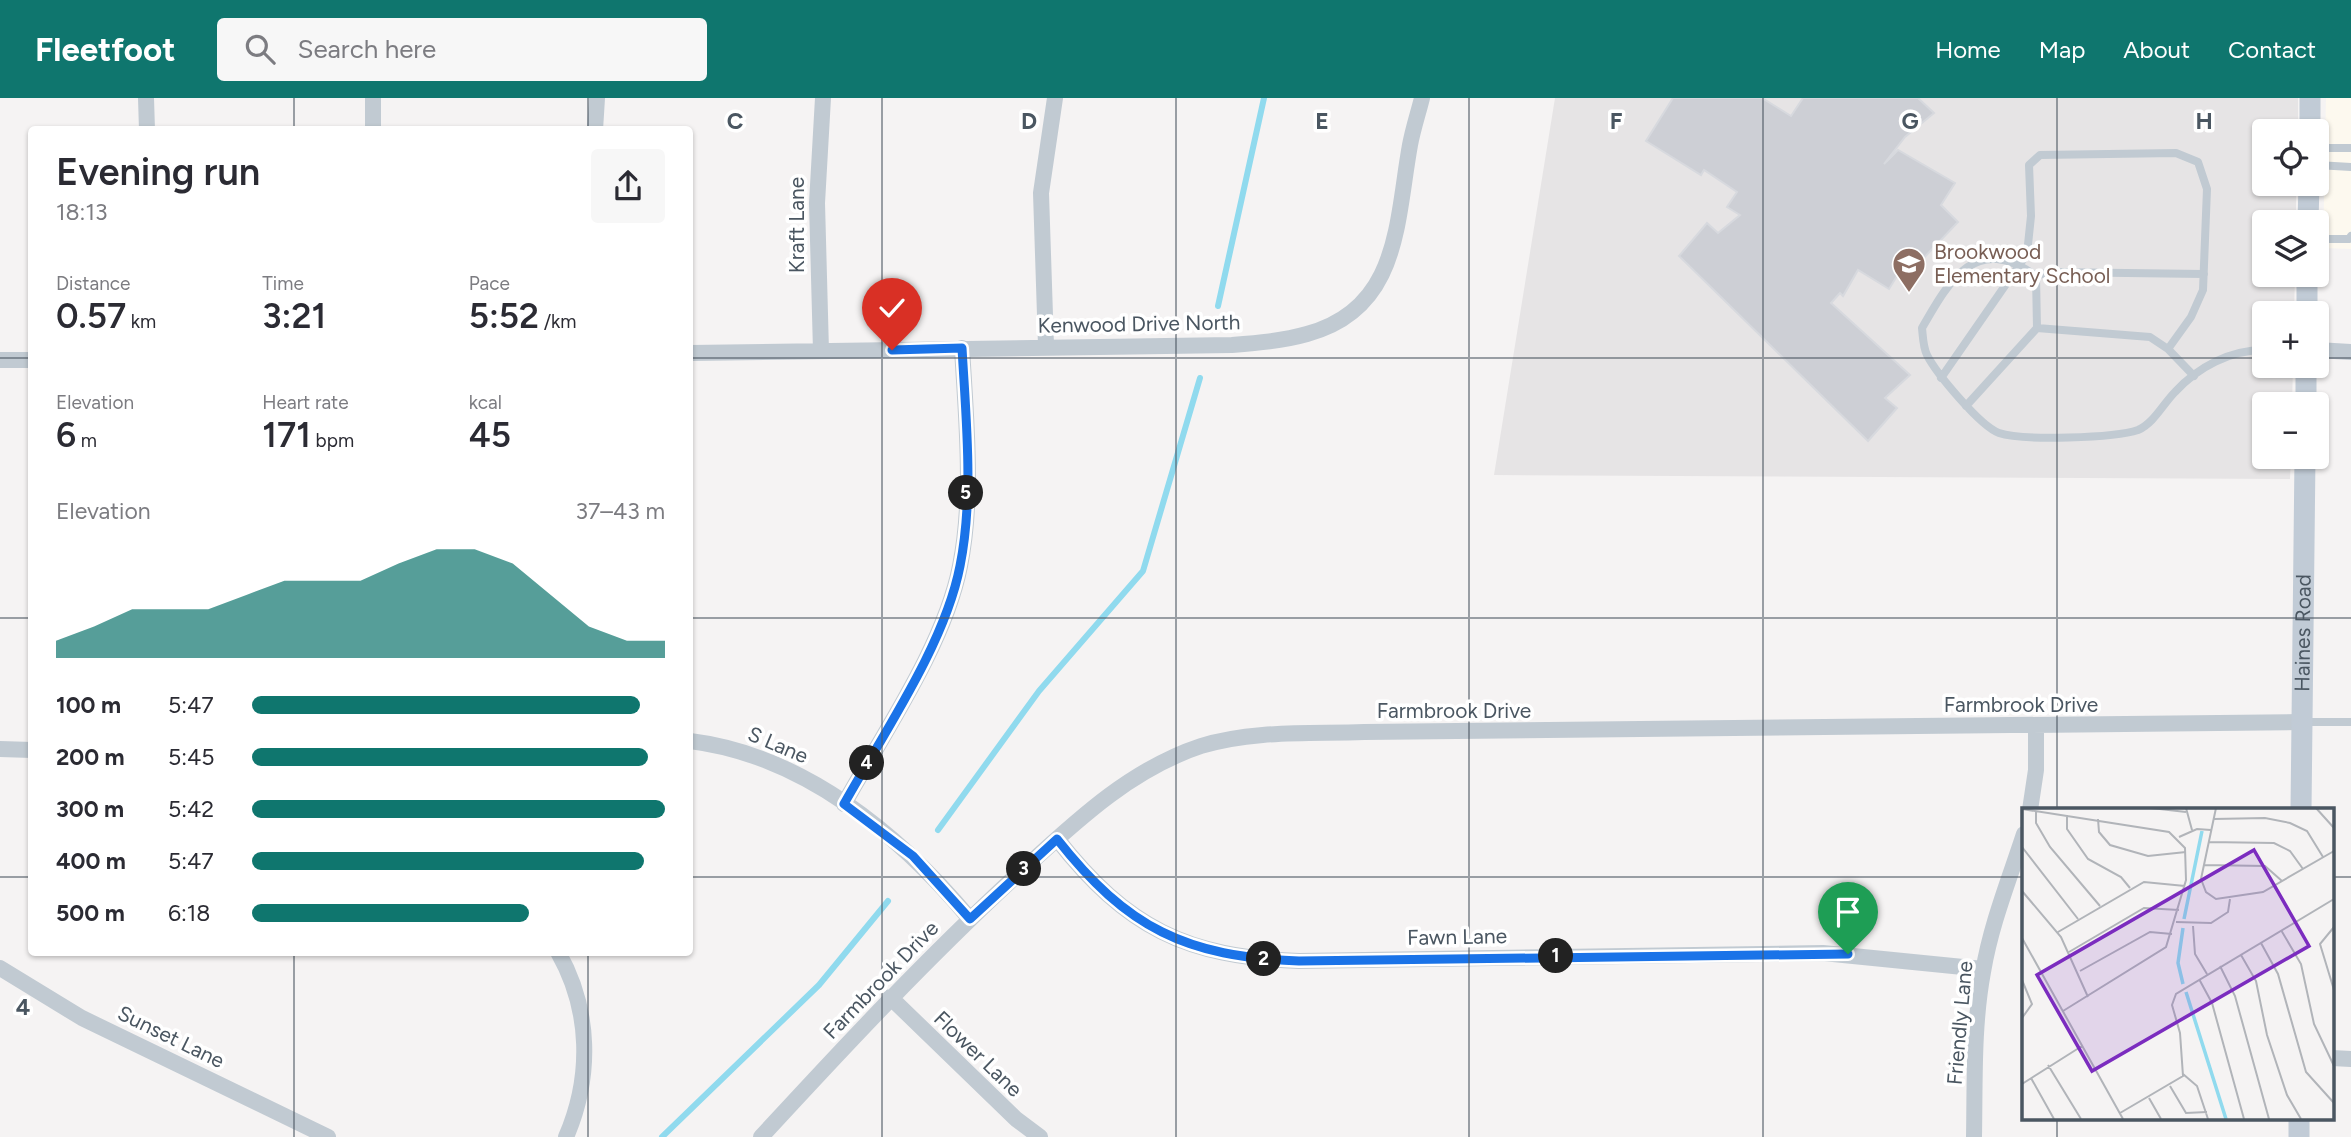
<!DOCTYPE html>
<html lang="en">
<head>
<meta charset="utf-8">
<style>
  :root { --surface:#fff; --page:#f7f7f7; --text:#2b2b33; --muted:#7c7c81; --accent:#0f766e }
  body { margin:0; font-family:Figtree,sans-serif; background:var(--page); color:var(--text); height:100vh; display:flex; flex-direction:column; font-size:26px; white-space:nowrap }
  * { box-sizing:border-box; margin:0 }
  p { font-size:23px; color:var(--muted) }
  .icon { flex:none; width:38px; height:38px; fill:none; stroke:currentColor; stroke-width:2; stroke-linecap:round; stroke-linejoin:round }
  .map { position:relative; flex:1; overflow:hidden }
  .panel { position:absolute; left:28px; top:28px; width:665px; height:830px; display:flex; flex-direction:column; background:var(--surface); border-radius:7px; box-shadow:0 2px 5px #0004 }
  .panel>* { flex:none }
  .fabs { position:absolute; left:2252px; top:21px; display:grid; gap:14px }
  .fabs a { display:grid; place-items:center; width:77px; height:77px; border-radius:7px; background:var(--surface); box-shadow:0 2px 5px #0004; font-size:35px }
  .pin { position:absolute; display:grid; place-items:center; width:60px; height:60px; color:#fff; margin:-72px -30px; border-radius:50% 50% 50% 0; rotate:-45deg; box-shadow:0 0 7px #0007 }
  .pin .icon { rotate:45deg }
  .km { position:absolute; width:35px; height:35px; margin:-18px; border-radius:50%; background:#222; color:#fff; font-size:19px; line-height:35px; text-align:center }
  .round { display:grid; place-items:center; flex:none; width:74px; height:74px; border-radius:7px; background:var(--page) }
  .headline { display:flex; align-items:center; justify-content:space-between; height:119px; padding:0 28px }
  h1 { font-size:38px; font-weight:600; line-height:52px }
  .metrics { display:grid; grid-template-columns:repeat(3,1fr); gap:10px; height:119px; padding:7px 28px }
  .metrics div { display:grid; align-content:center }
  .metrics b { font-size:35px; font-weight:600 }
  .metrics small { font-size:19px; font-weight:400 }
  .metrics p { font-size:19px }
  .chart { height:196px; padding:14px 28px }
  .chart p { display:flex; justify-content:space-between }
  .chart svg { width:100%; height:126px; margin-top:7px; fill:var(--accent); opacity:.7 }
  ul { padding:0 28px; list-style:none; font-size:23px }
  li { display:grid; grid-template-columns:112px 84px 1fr; align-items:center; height:52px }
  li i { height:18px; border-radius:9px; background:var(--accent) }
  header { display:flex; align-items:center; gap:42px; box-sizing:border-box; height:98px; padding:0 35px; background:var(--accent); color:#fff }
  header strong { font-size:33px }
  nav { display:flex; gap:38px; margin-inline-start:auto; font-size:24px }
  .search { width:490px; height:63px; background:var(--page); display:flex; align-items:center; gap:18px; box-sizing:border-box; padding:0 24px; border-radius:7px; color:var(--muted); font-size:26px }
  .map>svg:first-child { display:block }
  .commercial { fill:#fdf9ef }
  .education { fill:#e6e4e5 }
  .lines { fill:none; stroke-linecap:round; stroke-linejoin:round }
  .stream { stroke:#90daee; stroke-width:6 }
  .building { fill:#cdcfd5; stroke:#d7d9de; stroke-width:2 }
  .lane { stroke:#c1cad2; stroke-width:8 }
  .street { stroke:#c1cad2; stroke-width:16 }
  .secondary { stroke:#c1cbd6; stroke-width:21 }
  .route-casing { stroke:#fff; stroke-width:14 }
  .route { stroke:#1a73e8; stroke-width:9 }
  .grid { fill:none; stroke:#4a5661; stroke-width:2; stroke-opacity:0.55 }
  .labels { text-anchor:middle; stroke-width:7; stroke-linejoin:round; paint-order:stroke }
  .street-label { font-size:21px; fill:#4a5661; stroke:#fff }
  .education-label { font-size:21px; fill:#785e54; stroke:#fff; text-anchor:start }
  .inset-river { fill:none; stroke:#90daee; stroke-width:3.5 }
  .inset-road { fill:none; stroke:#b1b4b9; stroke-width:2 }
  .view { fill:#7b2cbf; fill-opacity:0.15; stroke:#7b2cbf; stroke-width:3.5 }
  .inset-edge { fill:none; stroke:#4a5661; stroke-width:3.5 }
  .grid-label { font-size:23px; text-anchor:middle; font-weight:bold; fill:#4a5661; stroke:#fff; stroke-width:7; stroke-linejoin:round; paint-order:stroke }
</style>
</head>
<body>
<header>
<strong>Fleetfoot</strong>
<div class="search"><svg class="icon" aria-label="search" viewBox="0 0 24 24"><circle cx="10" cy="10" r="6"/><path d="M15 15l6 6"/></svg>Search here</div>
<nav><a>Home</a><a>Map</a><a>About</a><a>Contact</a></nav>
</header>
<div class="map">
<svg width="2351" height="1039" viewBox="0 0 2351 1039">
  <rect width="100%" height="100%" fill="#f5f3f3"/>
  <!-- commercial -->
  <path class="commercial" d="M2326 0H2351V151L2323 150Z"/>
  <!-- education -->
  <path class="education" d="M1555 0H2298V33H2264V86H2296V124H2264V177H2295L2294 215H2264V268H2293L2292 306H2264V359H2291L2290 381 1494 377Z"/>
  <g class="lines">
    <!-- stream -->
    <path class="stream" d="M1218 208 1264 0
      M938 732 1039 593 1143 473 1200 280
      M662 1039 819 887 888 803"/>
  </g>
  <!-- building -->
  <path class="building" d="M1673 0H1762L1791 18 1803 0H1918L1934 15 1905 39 1884 66 1898 52 1955 85 1941 107 1958 124 1918 166 1910 157 1889 191 1858 172 1843 198 1840 195 1831 205 1910 277 1885 300 1897 310 1868 343 1679 158 1707 125 1718 135 1740 117 1727 109 1737 94 1704 72 1701 77 1646 43Z"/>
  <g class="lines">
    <!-- lane -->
    <path class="lane" d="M2317 50H2351
      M2317 67 2351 69
      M2317 141H2349L2351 138
      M2036 178 2049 174 2204 176
      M2037 230 2150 239 2168 251
      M1941 280 2027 156 2031 118 2029 67 2040 57 2176 55 2198 64 2207 91 2203 192 2191 219 2168 251 2194 278
      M1966 308 2037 230 2036 178C1976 135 1950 181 1922 230 1923 239 1923 249 1927 257 1936 275 1980 328 1999 335 2022 343 2115 340 2138 332 2154 325 2163 306 2175 294 2198 269 2230 252 2264 252
      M2302 624H2351"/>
    <!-- street -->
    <path class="street" d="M146 0 147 32
      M373 32V0
      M595 32 597 0
      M1046 248 1041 95 1055 0
      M2317 252 2351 254
      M821 253 817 105 823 0
      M690 255 1232 247C1257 245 1282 243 1307 236 1400 211 1396 124 1410 47 1413 31 1418 16 1422 0
      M0 262H32
      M690 643C803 657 899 736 970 821
      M0 651 32 652
      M844 706C883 636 945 546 960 468 974 398 966 321 962 250
      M2030 712 2036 672V628
      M1057 741C1127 830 1186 859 1299 863L1823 855 1983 871
      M558 854C591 912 592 979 566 1039
      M0 870 82 920 328 1039
      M890 899 1016 1021 1040 1039
      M2332 960 2351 961
      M761 1039C844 949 926 861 1016 778 1072 727 1128 672 1201 648 1253 632 1310 636 1364 634L2302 624
      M1974 1039C1975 984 1973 928 1983 874 1991 826 2009 782 2024 736"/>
    <!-- secondary -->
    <g class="secondary">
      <path d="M2310 33V0"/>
      <path d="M2308 124 2309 86"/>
      <path d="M2307 215V177"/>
      <path d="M2306 306V268"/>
      <path id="s1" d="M2301 712 2305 359"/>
      <path d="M2299 1039V1020"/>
    </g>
  </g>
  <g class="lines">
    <defs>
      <path id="route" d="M892 252 962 250C966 321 974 398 960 468 945 546 883 636 844 706L913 758 970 821 1057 741C1127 830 1186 859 1299 863L1848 856"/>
    </defs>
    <!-- route casing -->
    <use href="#route" class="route-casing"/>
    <!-- route -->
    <use href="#route" class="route"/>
  </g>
  <!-- grid -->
  <path class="grid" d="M294 0V32M588 0V32M882 0V1039M1176 0V1039M1469 0V1039M1763 0V1039M2057 0V712M0 260H32M690 260H2264M2317 260H2351M0 520H32M690 520H2351M0 779H32M690 779H2024M2332 779H2351M294 854V1039M588 854V1039M2057 1020V1039"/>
  <!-- icons -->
  <defs>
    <symbol id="school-pin" viewBox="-11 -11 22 30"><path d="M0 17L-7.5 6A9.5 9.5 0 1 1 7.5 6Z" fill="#8d6e63" stroke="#fff"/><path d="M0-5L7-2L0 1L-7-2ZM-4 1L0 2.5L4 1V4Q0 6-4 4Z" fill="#fff"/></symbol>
  </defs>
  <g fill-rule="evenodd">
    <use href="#school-pin" x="1890" y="147" width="38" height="52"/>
  </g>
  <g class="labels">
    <!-- street labels -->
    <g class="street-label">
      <text transform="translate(797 127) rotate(-90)" y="7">Kraft Lane</text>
      <text transform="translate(1139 226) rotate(-1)" y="7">Kenwood Drive North</text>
      <text dy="7" stroke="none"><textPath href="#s1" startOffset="177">Haines Road</textPath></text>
      <text x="2021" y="614">Farmbrook Drive</text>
      <text x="1454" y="620">Farmbrook Drive</text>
      <text transform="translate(778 647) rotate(23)" y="7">S Lane</text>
      <text transform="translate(1457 839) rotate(-1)" y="7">Fawn Lane</text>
      <text transform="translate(881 882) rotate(-46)" y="7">Farmbrook Drive</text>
      <text transform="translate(1960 925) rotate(-85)" y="7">Friendly Lane</text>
      <text transform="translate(171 939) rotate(26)" y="7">Sunset Lane</text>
      <text transform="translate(978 956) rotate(44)" y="7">Flower Lane</text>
    </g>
    <!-- education labels -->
    <g class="education-label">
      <text x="1934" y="161">Brookwood<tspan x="1934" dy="24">Elementary School</tspan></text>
    </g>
  </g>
  <!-- overview -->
  <g transform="translate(2022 710)">
    <rect width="312" height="312" fill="#f5f3f3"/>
    <path class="inset-river" d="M162 111 180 23M161 176 156 155 161 120M164 184 204 311"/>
    <path class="inset-road" d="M129 0 164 4M164 0 170 22M194 0 179 71 184 84 194 91 241 84 312 43M294 0 312 20M0 1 147 24 163 40 164 72 144 139 41 203M14 3V15L28 39 78 98M45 7V21L66 51 99 69 108 80M76 11 77 24 88 37 126 48 164 44M192 11 243 10 268 15 285 23 301 49M157 29 175 21 189 22M187 34 252 35 268 43 281 61M0 39 56 111M182 57 243 58 260 73M0 83 39 129 66 189M154 114 189 115 206 104 208 91M171 118 173 146 185 166M312 119 298 136 312 182M259 122 279 156 292 216 312 258M36 124 122 74 163 78M0 130 101 311M239 135 256 166 284 264 312 295M47 144 122 100 157 102M219 147 234 173 245 227 265 287 279 311M198 158 213 188 247 311M58 163 128 124 150 126M177 171 190 195 222 311M0 172 10 196 0 210M26 257 59 311M161 266 175 278 186 311M9 270 32 311M0 276 60 238M148 278 164 305 185 304M127 290 139 311M98 305 161 268 158 225 150 197 154 186 312 91"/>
    <path class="view" d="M232 42 287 138 70 263 15 167Z"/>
    <rect width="312" height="312" class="inset-edge"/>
  </g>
  <g class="grid-label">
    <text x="735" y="31">C</text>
    <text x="1029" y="31">D</text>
    <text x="1322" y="31">E</text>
    <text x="1616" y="31">F</text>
    <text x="1910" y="31">G</text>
    <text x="2204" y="31">H</text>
    <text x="23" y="917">4</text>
  </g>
</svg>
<div class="fabs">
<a><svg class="icon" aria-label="locate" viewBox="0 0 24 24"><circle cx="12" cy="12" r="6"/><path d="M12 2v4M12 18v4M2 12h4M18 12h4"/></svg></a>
<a><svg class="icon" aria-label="layers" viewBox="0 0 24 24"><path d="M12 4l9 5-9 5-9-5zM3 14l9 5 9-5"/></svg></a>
<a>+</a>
<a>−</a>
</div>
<div class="pin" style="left:1848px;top:856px;background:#1e9e55"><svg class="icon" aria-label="arrive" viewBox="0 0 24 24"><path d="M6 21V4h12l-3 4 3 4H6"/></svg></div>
<div class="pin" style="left:892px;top:252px;background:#d93025"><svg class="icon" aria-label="check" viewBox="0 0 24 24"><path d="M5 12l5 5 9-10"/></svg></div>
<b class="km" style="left:1556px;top:858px">1</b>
<b class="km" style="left:1264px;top:861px">2</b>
<b class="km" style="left:1024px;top:771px">3</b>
<b class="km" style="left:867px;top:665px">4</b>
<b class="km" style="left:966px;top:395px">5</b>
<section class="panel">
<div class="headline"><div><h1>Evening run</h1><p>18:13</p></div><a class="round"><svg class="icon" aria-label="share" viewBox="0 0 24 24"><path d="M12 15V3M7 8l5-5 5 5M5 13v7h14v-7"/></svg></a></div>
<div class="metrics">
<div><p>Distance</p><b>0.57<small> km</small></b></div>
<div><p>Time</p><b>3:21</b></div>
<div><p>Pace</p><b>5:52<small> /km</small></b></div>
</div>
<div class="metrics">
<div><p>Elevation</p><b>6<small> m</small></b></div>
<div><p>Heart rate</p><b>171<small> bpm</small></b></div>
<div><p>kcal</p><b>45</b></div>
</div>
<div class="chart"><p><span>Elevation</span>37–43 m</p>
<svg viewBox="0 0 160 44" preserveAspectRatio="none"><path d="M0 44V38L10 33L20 27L30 27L40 27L50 22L60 17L70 17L80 17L90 11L100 6L110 6L120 11L130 22L140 33L150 38L160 38V44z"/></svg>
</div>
<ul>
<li><b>100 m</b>5:47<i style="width:94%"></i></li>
<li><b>200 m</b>5:45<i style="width:96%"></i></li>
<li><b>300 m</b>5:42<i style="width:100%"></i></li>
<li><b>400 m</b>5:47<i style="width:95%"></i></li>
<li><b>500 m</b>6:18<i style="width:67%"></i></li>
</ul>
</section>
</div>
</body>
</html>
